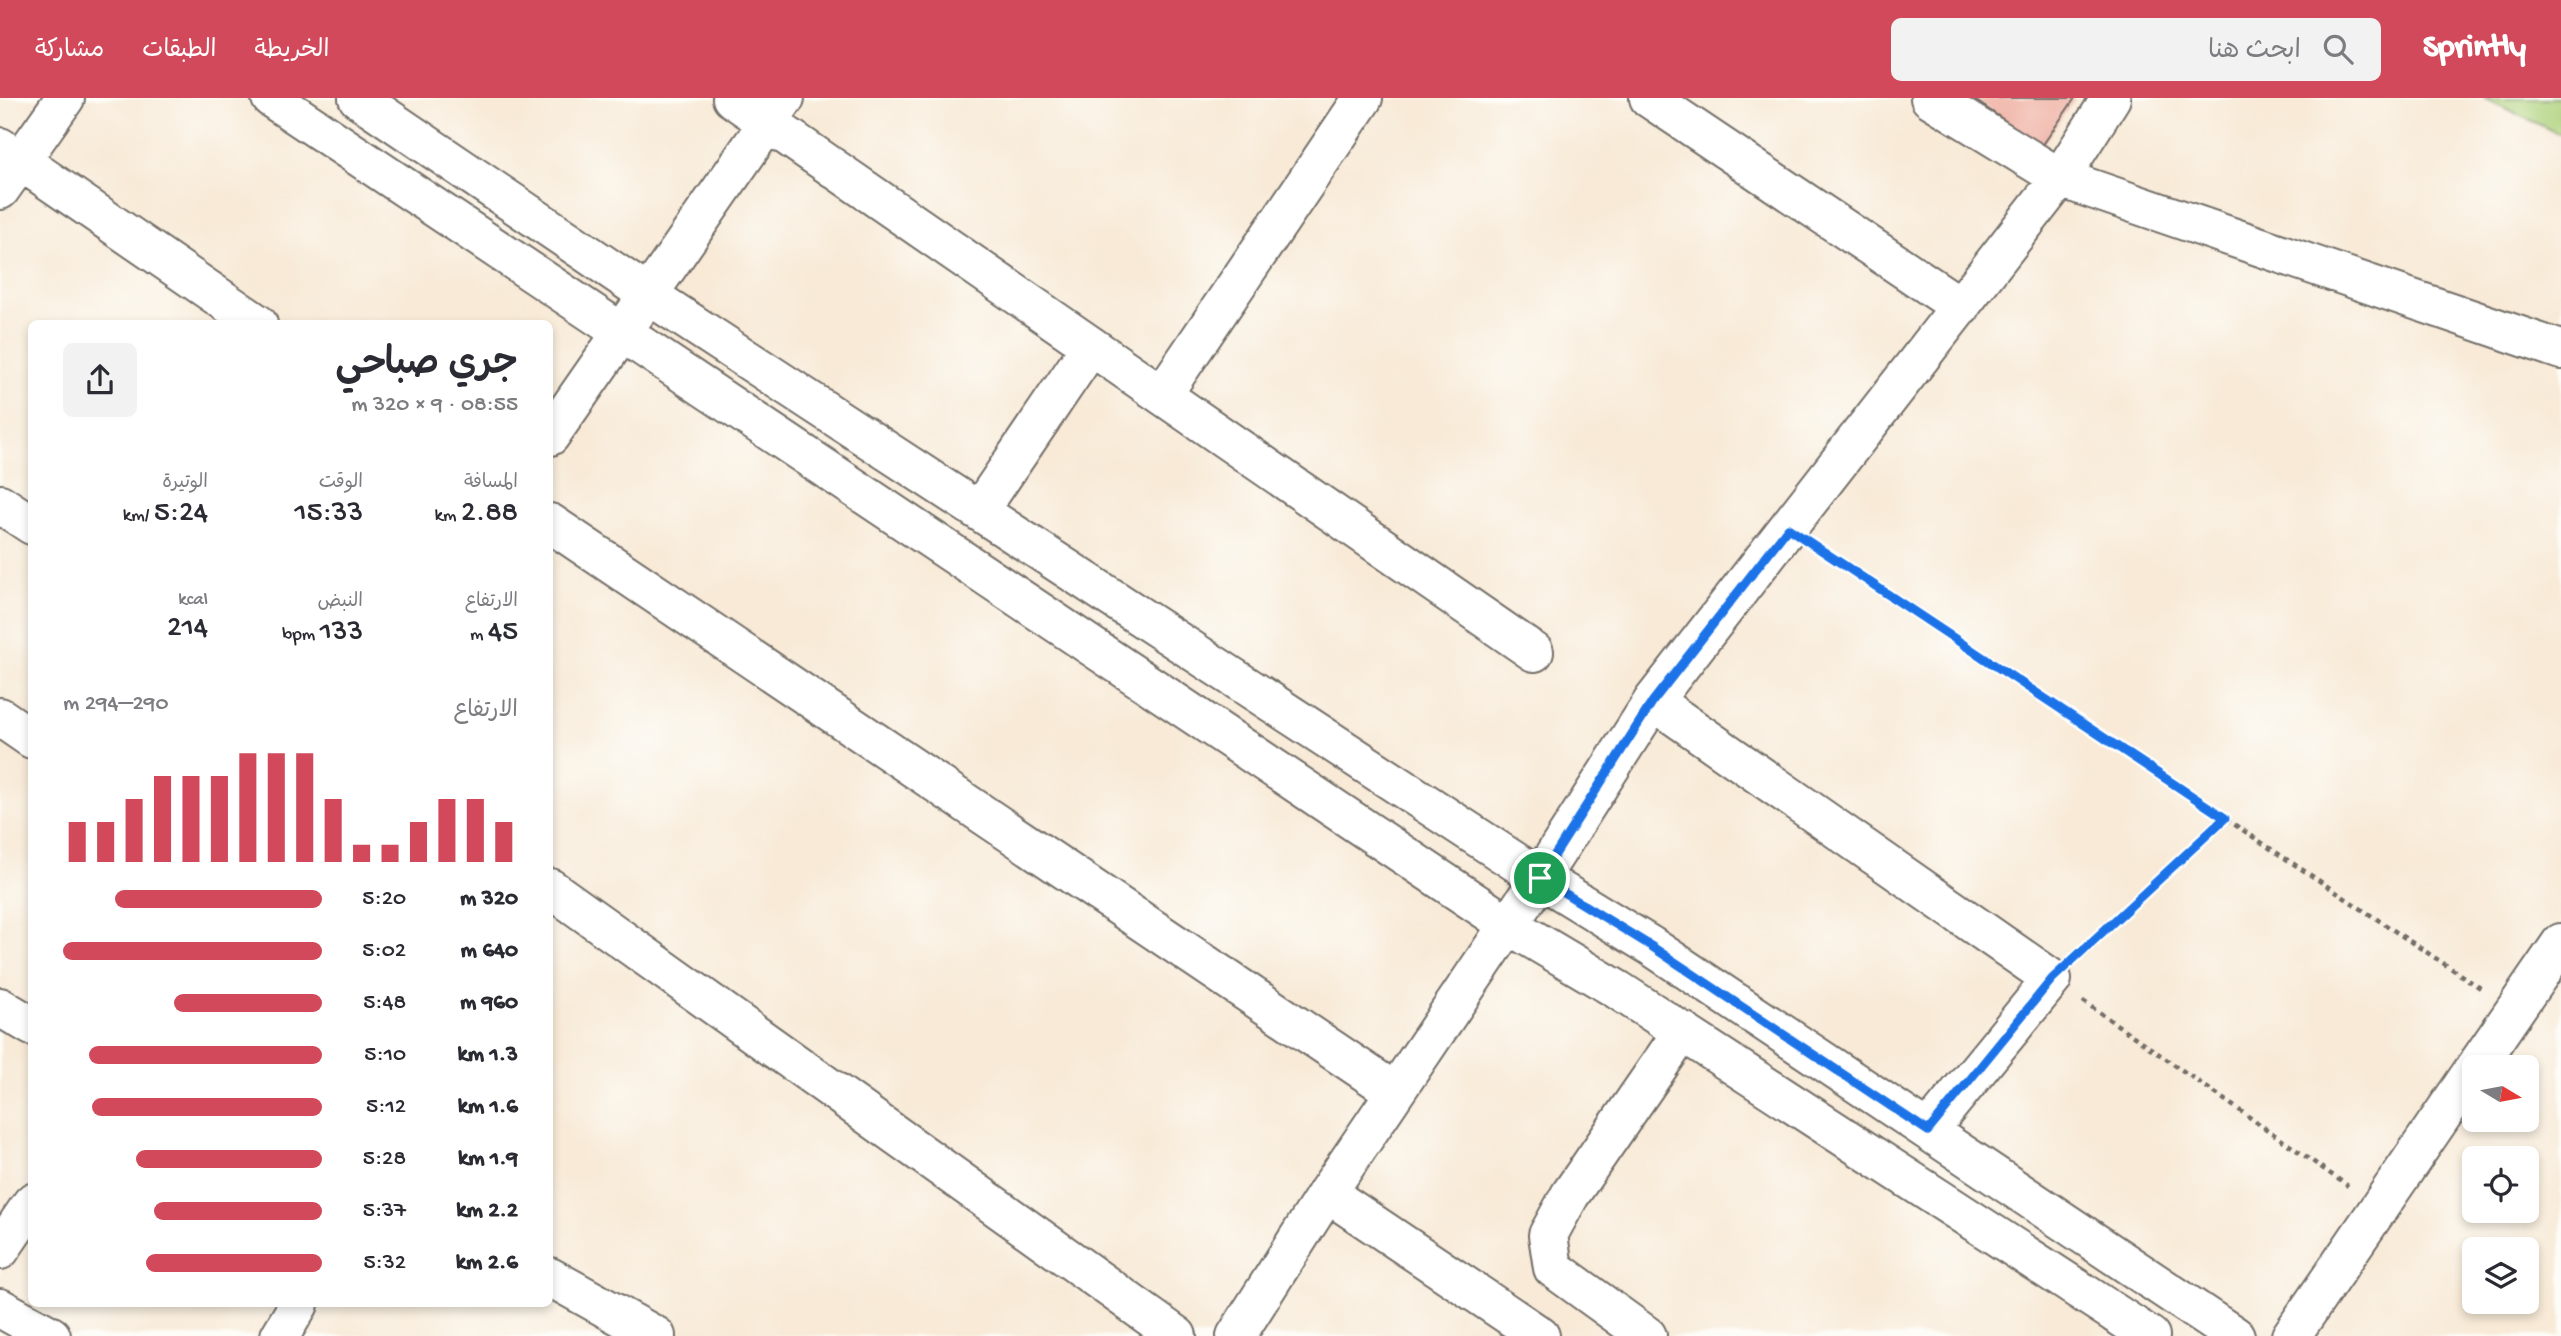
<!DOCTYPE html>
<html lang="ar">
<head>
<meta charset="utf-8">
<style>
  :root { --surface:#fff; --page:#f2f2f3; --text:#2b2b33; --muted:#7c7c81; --accent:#d1495b }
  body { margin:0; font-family:"Gochi Hand","Playpen Sans Arabic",sans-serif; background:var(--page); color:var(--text); direction:rtl; height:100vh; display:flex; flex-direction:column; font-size:26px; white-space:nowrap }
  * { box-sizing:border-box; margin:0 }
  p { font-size:23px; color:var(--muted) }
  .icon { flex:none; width:38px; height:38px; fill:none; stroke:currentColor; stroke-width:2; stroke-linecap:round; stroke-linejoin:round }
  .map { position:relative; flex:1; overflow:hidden; direction:ltr }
  .drawer { position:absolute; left:28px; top:222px; width:525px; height:987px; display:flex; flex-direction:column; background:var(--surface); border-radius:10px; box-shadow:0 4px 10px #0003; direction:rtl }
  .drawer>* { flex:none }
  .needle { width:46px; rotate:100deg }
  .fabs { position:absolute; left:2462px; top:957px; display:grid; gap:14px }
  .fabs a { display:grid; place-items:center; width:77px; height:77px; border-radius:10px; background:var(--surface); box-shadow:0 4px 10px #0003; font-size:35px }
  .pin { position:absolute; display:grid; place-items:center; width:60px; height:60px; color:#fff; margin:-30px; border:4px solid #fff; border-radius:50%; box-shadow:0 2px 7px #0007 }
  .round { display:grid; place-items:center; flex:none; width:74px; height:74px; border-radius:10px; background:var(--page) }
  .summary { display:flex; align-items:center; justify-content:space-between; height:119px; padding:0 35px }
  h1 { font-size:38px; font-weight:600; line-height:52px }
  .figures { display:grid; grid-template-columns:repeat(3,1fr); gap:10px; height:119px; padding:7px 35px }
  .figures div { display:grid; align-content:center }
  .figures b { font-size:30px; font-weight:600 }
  .figures small { font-size:19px; font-weight:400 }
  .figures p { font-size:19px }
  .chart { height:196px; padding:14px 35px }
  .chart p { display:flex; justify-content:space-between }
  .chart svg { width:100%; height:126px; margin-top:7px; stroke:var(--accent); stroke-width:6 }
  ul { padding:0 35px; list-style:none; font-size:23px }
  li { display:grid; grid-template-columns:112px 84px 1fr; align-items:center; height:52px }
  li i { height:18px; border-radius:9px; background:var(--accent) }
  header { display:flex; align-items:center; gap:42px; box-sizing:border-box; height:98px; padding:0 35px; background:var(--accent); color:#fff }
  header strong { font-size:33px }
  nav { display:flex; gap:38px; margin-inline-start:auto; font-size:24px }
  .search { width:490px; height:63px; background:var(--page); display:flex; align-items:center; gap:18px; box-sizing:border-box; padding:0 24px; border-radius:10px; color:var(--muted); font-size:26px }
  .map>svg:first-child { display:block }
  .green { fill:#aed27b; stroke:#6c7e53; stroke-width:2 }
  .building { fill:#f0b2a6 }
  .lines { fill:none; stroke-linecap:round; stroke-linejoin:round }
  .minor-casing { stroke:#736e67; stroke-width:42 }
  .path { stroke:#736e67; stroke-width:4.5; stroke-dasharray:5 5; stroke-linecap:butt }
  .minor { stroke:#fff; stroke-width:38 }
  .route-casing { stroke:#fff; stroke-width:14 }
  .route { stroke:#1a73e8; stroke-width:9 }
</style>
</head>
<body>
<header>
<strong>Sprintly</strong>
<div class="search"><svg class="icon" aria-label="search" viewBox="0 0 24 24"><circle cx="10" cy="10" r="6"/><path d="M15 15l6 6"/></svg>ابحث هنا</div>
<nav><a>الخريطة</a><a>الطبقات</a><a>مشاركة</a></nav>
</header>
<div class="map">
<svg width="2561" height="1238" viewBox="0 0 2561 1238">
  <rect width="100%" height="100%" fill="#fdfcf7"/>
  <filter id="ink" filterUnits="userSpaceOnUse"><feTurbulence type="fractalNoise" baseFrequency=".0143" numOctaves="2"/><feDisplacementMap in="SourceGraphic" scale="14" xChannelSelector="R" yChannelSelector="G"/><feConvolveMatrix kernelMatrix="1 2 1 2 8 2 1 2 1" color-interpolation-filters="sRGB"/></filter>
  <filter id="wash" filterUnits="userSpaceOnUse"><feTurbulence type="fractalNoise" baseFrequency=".00686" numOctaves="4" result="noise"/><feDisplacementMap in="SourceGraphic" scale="28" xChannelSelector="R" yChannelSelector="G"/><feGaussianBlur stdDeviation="1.57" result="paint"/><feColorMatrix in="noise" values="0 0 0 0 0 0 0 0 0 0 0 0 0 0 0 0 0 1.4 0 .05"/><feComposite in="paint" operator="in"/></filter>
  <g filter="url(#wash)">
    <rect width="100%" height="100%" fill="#f8ead7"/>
    <!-- green -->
    <path class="green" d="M2484 0H2561V37Z"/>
    <g id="blocks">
      <!-- building -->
      <path class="building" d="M1972 0H2075L2042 48Z"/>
    </g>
  </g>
  <g filter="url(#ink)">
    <use href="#blocks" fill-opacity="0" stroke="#736e67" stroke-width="2"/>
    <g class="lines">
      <defs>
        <path id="minor" d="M271 0 1507 826 1618 892 2150 1238
          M358 0 647 196 1540 780 1651 848 2235 1238
          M732 0 1534 554
          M1649 0 1961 209
          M1930 0 2060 80 2561 252
          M0 49 258 226
          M0 92 65 0
          M1162 297 1363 0
          M550 338 785 0
          M0 406 32 427
          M979 413 1091 248
          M550 425 1395 994
          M1653 603 2052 881 1928 1033
          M0 619 32 641
          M550 790 1177 1238
          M0 909 32 928
          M2475 970 2561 845
          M1327 1095 1540 1238
          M0 1152 32 1105
          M550 1179 656 1238
          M0 1210 51 1238
          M280 1238 299 1206
          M1236 1238 1327 1095 1540 780 1653 603 2060 80 2111 0
          M1647 1238 1553 1170 1548 1137 1570 1097 1683 933
          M2291 1238 2474 971"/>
      </defs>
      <!-- minor casing -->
      <use href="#minor" class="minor-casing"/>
      <!-- path -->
      <path class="path" d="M1818 450 2482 891
        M2080 855 2225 720
        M2083 903 2348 1088"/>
      <!-- minor -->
      <use href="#minor" class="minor"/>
    </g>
  </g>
  <g class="lines" filter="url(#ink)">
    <defs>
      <path id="route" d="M1788 430 2225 720 2052 881 1928 1033 1651 848 1540 780 1653 603Z"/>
    </defs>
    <!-- route casing -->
    <use href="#route" class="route-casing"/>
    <!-- route -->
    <use href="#route" class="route"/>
  </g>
</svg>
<div class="fabs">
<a><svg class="needle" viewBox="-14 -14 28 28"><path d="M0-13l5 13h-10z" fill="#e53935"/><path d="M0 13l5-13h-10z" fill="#7c7c81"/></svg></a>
<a><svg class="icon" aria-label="locate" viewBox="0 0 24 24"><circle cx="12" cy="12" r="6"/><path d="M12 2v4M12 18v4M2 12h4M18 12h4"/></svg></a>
<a><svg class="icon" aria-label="layers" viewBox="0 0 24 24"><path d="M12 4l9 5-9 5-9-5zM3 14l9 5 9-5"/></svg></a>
</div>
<div class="pin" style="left:1540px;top:780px;background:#1e9e55"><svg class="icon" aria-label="arrive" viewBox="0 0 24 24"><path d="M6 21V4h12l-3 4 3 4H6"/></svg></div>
<section class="drawer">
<div class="summary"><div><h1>جري صباحي</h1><p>08:55 · 9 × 320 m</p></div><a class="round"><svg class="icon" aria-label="share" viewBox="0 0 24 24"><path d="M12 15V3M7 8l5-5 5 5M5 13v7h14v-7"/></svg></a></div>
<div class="figures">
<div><p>المسافة</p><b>2.88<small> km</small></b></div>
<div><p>الوقت</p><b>15:33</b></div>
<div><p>الوتيرة</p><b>5:24<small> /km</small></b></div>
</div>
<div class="figures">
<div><p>الارتفاع</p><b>45<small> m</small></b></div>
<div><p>النبض</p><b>133<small> bpm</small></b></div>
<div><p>kcal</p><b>214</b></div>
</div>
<div class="chart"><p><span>الارتفاع</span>290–294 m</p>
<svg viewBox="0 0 160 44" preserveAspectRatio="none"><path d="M5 44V30M15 44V30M25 44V22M35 44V14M45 44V14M55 44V14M65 44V6M75 44V6M85 44V6M95 44V22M105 44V38M115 44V38M125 44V30M135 44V22M145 44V22M155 44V30"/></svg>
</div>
<ul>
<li><b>320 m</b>5:20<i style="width:80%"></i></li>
<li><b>640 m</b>5:02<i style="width:100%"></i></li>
<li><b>960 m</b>5:48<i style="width:57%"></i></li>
<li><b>1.3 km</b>5:10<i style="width:90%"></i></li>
<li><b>1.6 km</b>5:12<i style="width:89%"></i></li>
<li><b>1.9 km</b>5:28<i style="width:72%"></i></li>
<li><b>2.2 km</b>5:37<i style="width:65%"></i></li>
<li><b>2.6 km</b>5:32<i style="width:68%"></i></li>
</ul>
</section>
</div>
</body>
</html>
